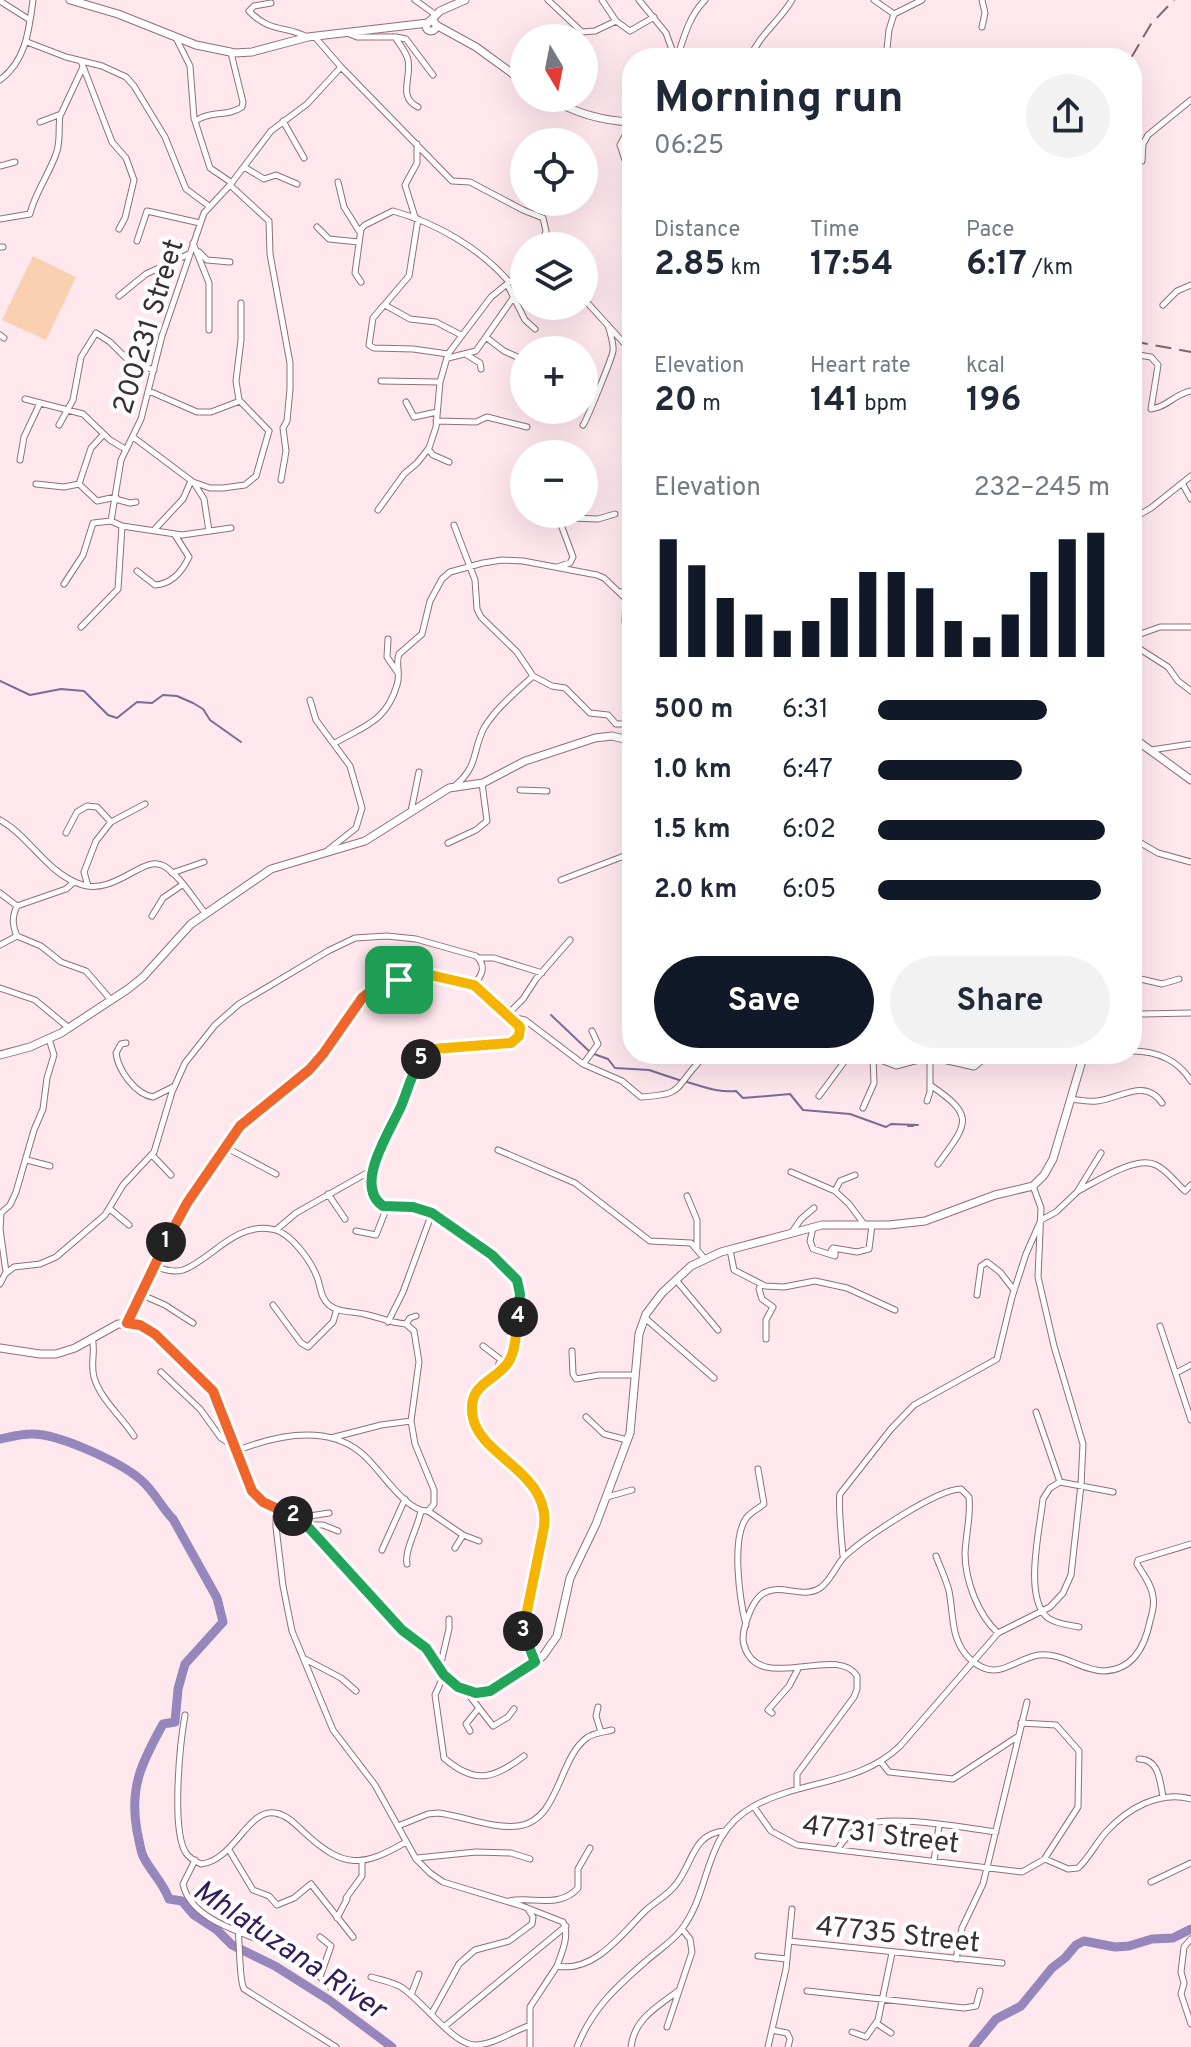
<!DOCTYPE html>
<html lang="en">
<head>
<meta charset="utf-8">
<style>
  :root { --surface:#fff; --page:#f2f2f3; --text:#1f2937; --muted:#747a83; --accent:#111827 }
  body { margin:0; font-family:Overpass,sans-serif; background:var(--page); color:var(--text); height:100vh; display:flex; flex-direction:column; font-size:30px; white-space:nowrap }
  * { box-sizing:border-box; margin:0 }
  p { font-size:26px; color:var(--muted) }
  .icon { flex:none; width:44px; height:44px; fill:none; stroke:currentColor; stroke-width:2; stroke-linecap:round; stroke-linejoin:round }
  .map { position:relative; flex:1; overflow:hidden }
  .side { position:absolute; left:622px; top:48px; width:520px; height:1016px; display:flex; flex-direction:column; background:var(--surface); border-radius:32px; box-shadow:0 8px 32px #0002 }
  .side>* { flex:none }
  .needle { width:52px; rotate:170deg }
  .tools { position:absolute; left:510px; top:24px; display:grid; gap:16px }
  .tools a { display:grid; place-items:center; width:88px; height:88px; border-radius:50%; background:var(--surface); box-shadow:0 8px 32px #0002; font-size:40px }
  .pin { position:absolute; display:grid; place-items:center; width:68px; height:68px; color:#fff; margin:-34px; border-radius:16px; box-shadow:0 4px 12px #0006 }
  .km { position:absolute; width:40px; height:40px; margin:-20px; border-radius:50%; background:#222; color:#fff; font-size:22px; line-height:40px; text-align:center }
  .round { display:grid; place-items:center; flex:none; width:84px; height:84px; border-radius:42px; background:var(--page) }
  .head { display:flex; align-items:center; justify-content:space-between; height:136px; padding:0 32px }
  h1 { font-size:44px; font-weight:700; line-height:60px }
  .metrics { display:grid; grid-template-columns:repeat(3,1fr); gap:12px; height:136px; padding:8px 32px }
  .metrics div { display:grid; align-content:center }
  .metrics b { font-size:34px; font-weight:700 }
  .metrics small { font-size:22px; font-weight:400 }
  .metrics p { font-size:22px }
  .chart { height:224px; padding:16px 32px }
  .chart p { display:flex; justify-content:space-between }
  .chart svg { width:100%; height:144px; margin-top:8px; stroke:var(--accent); stroke-width:6 }
  .cta { display:flex; gap:16px; margin-top:auto; padding:16px 32px }
  .cta a { flex:1; height:92px; border-radius:48px; background:var(--accent); color:#fff; font-size:32px; font-weight:700; line-height:92px; text-align:center }
  .cta a+a { background:var(--page); color:var(--text) }
  ul { padding:0 32px; list-style:none; font-size:26px }
  li { display:grid; grid-template-columns:128px 96px 1fr; align-items:center; height:60px }
  li i { height:20px; border-radius:10px; background:var(--accent) }
  .map>svg:first-child { display:block }
  .green { fill:#fad1b0 }
  .lines { fill:none; stroke-linecap:round; stroke-linejoin:round }
  .stream { stroke:#7a6c93; stroke-width:2 }
  .river { stroke:#9586bc; stroke-width:9 }
  .street-casing { stroke:#906e78; stroke-width:7 }
  .secondary-casing { stroke:#906e78; stroke-width:9 }
  .street { stroke:#fff; stroke-width:5 }
  .secondary { stroke:#fff; stroke-width:7 }
  .rail { stroke:#79686d; stroke-width:2; stroke-dasharray:16 8; stroke-linecap:butt }
  .split-1-casing { stroke:#fff; stroke-width:16 }
  .split-2-casing { stroke:#fff; stroke-width:16 }
  .split-3-casing { stroke:#fff; stroke-width:16 }
  .split-4-casing { stroke:#fff; stroke-width:16 }
  .split-5-casing { stroke:#fff; stroke-width:16 }
  .split-6-casing { stroke:#fff; stroke-width:16 }
  .split-1 { stroke:#f0652b; stroke-width:10 }
  .split-2 { stroke:#f0652b; stroke-width:10 }
  .split-3 { stroke:#22a559; stroke-width:10 }
  .split-4 { stroke:#f5b400; stroke-width:10 }
  .split-5 { stroke:#22a559; stroke-width:10 }
  .split-6 { stroke:#f5b400; stroke-width:10 }
  .labels { text-anchor:middle; stroke-width:8; stroke-linejoin:round; paint-order:stroke }
  .street-label { font-size:28px; fill:#3c2e32; stroke:#fff }
  .water-label { font-size:30px; font-style:italic; fill:#341b5c; stroke:#fff }
</style>
</head>
<body>
<div class="map">
<svg width="1191" height="2047" viewBox="0 0 1191 2047">
  <rect width="100%" height="100%" fill="#ffe7ee"/>
  <!-- green -->
  <path class="green" d="M33 256 76 277 46 340 2 320Z"/>
  <g class="lines">
    <!-- stream -->
    <path class="stream" d="M0 681 30 695 61 689 84 691 108 715 117 718 137 702 152 703 163 695 177 696 193 703 203 709 210 720 241 742
      M551 1015 590 1052
      M594 1054 608 1059 615 1068 649 1070 682 1081
      M687 1082C702 1086 718 1093 736 1091L743 1098 790 1094 803 1110 850 1114 886 1127 891 1124 918 1125
      M908 1126H913"/>
    <!-- river -->
    <path class="river" d="M0 1439C10 1437 21 1434 31 1434 58 1433 122 1463 141 1480 155 1492 161 1507 173 1519L217 1598 223 1622 185 1664 178 1689 175 1722 163 1724C142 1762 129 1787 137 1831 139 1839 140 1849 143 1856 150 1871 163 1882 169 1899L182 1901 194 1915 217 1930 232 1945 275 1966 329 2000 392 2047
      M973 2047 996 2019 1021 2006 1052 1968 1065 1958 1076 1945 1084 1941 1115 1947 1129 1946 1152 1939 1173 1938 1191 1929"/>
    <defs>
      <path id="street" d="M415 0 436 15
        M548 0 582 32 595 31 616 21 630 31 654 17
        M602 0 616 21
        M639 0 666 33 675 58
        M874 0 894 14
        M0 1 30 20
        M271 3 254 6 249 11C271 34 286 25 307 37
        M982 27 985 13 982 0
        M347 33 357 37H395C399 44 406 51 408 60 412 77 397 97 418 107
        M315 37 341 67 452 181 470 182 523 210 543 218 546 231 541 246
        M396 37 406 39 433 75
        M176 38 190 66 194 118 210 168 232 183
        M27 42 66 57 102 66 126 77 134 86 165 137 186 189 209 206
        M677 58C684 37 689 16 705 0
        M750 58C759 35 779 22 792 0
        M886 58 889 30 894 14 922 0
        M81 61 112 142 126 158 134 180 125 218 119 229
        M0 80C26 61 29 30 33 0
        M195 121C212 110 228 117 242 107L243 102 231 53
        M283 121 304 158
        M40 122 61 114 83 67
        M631 125 620 145 632 181
        M1142 161 1143 144 1148 135 1191 100
        M0 166 15 162
        M244 167 264 179 276 175 297 184
        M338 182 344 207 359 231
        M230 185 269 221 270 254 290 363V389L287 421 283 428 286 451 281 480
        M415 217 405 185 417 163V144
        M0 219 30 214C34 195 49 174 56 154 61 142 58 128 60 116
        M418 219 409 276 373 318 369 345 374 348 413 349 448 354
        M317 227 329 239 359 242
        M137 241 147 211 200 223
        M193 243 209 283V330
        M0 247H3
        M199 252 207 260 230 262
        M361 282 355 273 361 229 365 225 393 211C436 223 480 248 509 282
        M507 284 525 320 535 329
        M119 296 146 274 189 254
        M584 299 632 352
        M385 305 410 319 436 322 461 335
        M1163 305 1177 291 1191 285
        M0 335 4 338
        M487 338 504 351 524 360
        M1132 354 1151 357 1158 365 1151 409C1166 408 1176 393 1191 391
        M467 355 480 363 481 369
        M448 358 476 351 513 298
        M632 378 627 398 632 408
        M381 381 440 382
        M149 391 197 412H211L240 401 269 431
        M25 399 83 414 110 440 125 449
        M239 400 236 381 241 340V303
        M406 402 414 417 437 412
        M436 421 476 422 487 417 527 427
        M59 425 73 400 81 357 96 333 110 342 131 363 154 370
        M583 425C586 422 612 358 613 351 614 343 610 333 608 325
        M104 434 91 448 79 484 97 501 116 497
        M133 437 193 482 210 488H223L245 485 256 476 269 431
        M428 449 433 455 449 462
        M20 460 24 437 40 403
        M194 483 204 499 209 531
        M1182 483 1191 499
        M36 484 64 487 79 484
        M115 499 130 503 136 502
        M378 510 404 474 417 463 429 448 436 427 440 382 448 354 491 297 524 270
        M1132 519 1151 508 1191 476
        M454 525 475 580 477 609 481 617 517 652 533 676 552 686 565 688 590 713 608 715 616 724
        M122 526 182 535 231 528
        M155 529 183 499 191 481
        M557 567 570 563 573 557 560 522 571 518 598 519 615 514
        M137 571 155 585C172 584 182 572 189 557L175 535
        M64 584 83 555 93 523 111 521
        M619 592 632 591
        M81 627 118 589 122 526 111 521 121 460 141 419 162 336 204 213 230 185 271 131 307 104 341 67
        M1132 637 1160 627H1191
        M388 639 387 657 398 673
        M1132 644 1168 667 1178 681 1191 691
        M310 700 316 720 350 766 362 808 356 828 328 850
        M616 724H632
        M335 743C364 726 386 722 397 685 401 674 395 664 399 654L422 634 430 601 442 579 450 572 483 563 502 560 523 561 597 575 604 578 626 599 625 622 632 628
        M1151 750 1191 744
        M456 785C479 765 472 751 484 728 496 708 516 692 533 676
        M520 790 547 791
        M411 811 419 772
        M0 820C29 836 45 870 77 883 114 899 143 853 164 866 180 876 193 898 205 913
        M66 833 77 812 87 806 97 807 111 822
        M1132 838 1158 853 1191 862
        M448 843 476 830 487 821 482 783
        M172 873 204 862
        M561 880 632 853
        M74 882 66 889 17 906C12 917 12 924 17 936L41 946 61 962 86 971 111 1000
        M88 886 84 872 96 841 111 822 145 804
        M0 893 17 906
        M152 916 163 898 182 885
        M0 945 17 936
        M480 958H494L542 973
        M1132 977 1162 984 1179 979
        M0 988 35 1000 69 1028
        M1132 1011 1142 1014 1191 1013
        M508 1014 523 999 536 979 570 940
        M511 1017 525 1020 583 1064 622 1081 641 1097C684 1094 673 1090 698 1063V1054
        M126 1043 121 1044 116 1053C118 1070 135 1094 153 1097L173 1087
        M1132 1051C1156 1051 1178 1060 1191 1081
        M865 1054 896 1066 930 1057 974 1067 990 1054
        M1088 1054 1104 1057 1118 1054
        M584 1063 598 1044 592 1031
        M930 1085C976 1116 968 1123 938 1164
        M819 1096 850 1054
        M1070 1099C1079 1100 1088 1102 1097 1101 1119 1099 1145 1077 1162 1103
        M927 1101 930 1092V1057
        M863 1108 874 1083 873 1057
        M227 1148 276 1174
        M498 1150 575 1183 650 1241 691 1243 704 1258
        M152 1155 171 1175
        M27 1160 50 1166
        M791 1172 835 1191 849 1204 864 1224
        M835 1191 840 1181 855 1175
        M1078 1191C1096 1182 1136 1155 1156 1165 1167 1170 1176 1183 1185 1191L1191 1185
        M328 1194 345 1219
        M687 1196 697 1220V1247
        M110 1209 129 1225
        M813 1228 810 1241 813 1249 835 1256V1252L831 1251 833 1248 857 1252 869 1249 872 1225
        M276 1230 296 1213 374 1169
        M356 1231 376 1235 387 1207
        M792 1232 801 1219 814 1208
        M730 1250 734 1270 765 1286 784 1287 815 1281 847 1288 895 1310
        M153 1266C163 1269 173 1273 183 1270 211 1260 234 1223 271 1229 290 1231 311 1261 317 1277 321 1287 320 1297 329 1305 339 1313 352 1311 364 1314 379 1317 390 1323 406 1324L414 1331 419 1362 411 1421 415 1444 434 1490V1504L428 1511C404 1512 379 1466 360 1452 325 1424 274 1436 236 1451
        M6 1272 0 1229 1 1213 10 1205 16 1192 34 1130 43 1109 47 1078 54 1055 49 1039
        M676 1280 718 1330
        M0 1284 5 1274 14 1267 40 1264 56 1257 105 1215 123 1185 154 1152 172 1092 185 1063 215 1025 239 1004 328 951 355 938 387 936 416 939 476 956C487 966 482 975 474 985
        M761 1284 759 1289 762 1299 773 1307 766 1320V1339
        M140 1294 165 1305 193 1323
        M977 1295 981 1266 987 1262 1000 1272 1014 1290
        M273 1305 301 1343 308 1347 333 1322 337 1309
        M645 1318 714 1378
        M388 1322 403 1292 432 1213
        M127 1323 187 1203 227 1148 234 1134 254 1113 309 1070 328 1047 356 1003 381 986 417 975H431L470 983 478 987 516 1022 520 1027 519 1036C495 1060 449 1032 424 1055 410 1074 407 1096 397 1116 388 1133 355 1190 381 1205 391 1211 406 1205 417 1207 436 1212 511 1265 518 1283 524 1297 516 1353 506 1365 490 1385 475 1378 473 1412 471 1444 534 1473 543 1507 549 1530 527 1598 523 1626L524 1638 534 1661
        M406 1324 410 1318 416 1316
        M1160 1326 1191 1420
        M92 1338C96 1351 90 1363 94 1377 100 1399 122 1417 134 1436
        M483 1346 500 1359 497 1372
        M572 1351 573 1374 576 1379 599 1375H634
        M161 1372 200 1409 221 1438 234 1446
        M1176 1373 1191 1365
        M1036 1412 1060 1482
        M586 1417 604 1434 627 1440
        M331 1438 381 1425 411 1421
        M607 1497 632 1490
        M276 1509V1527L283 1586 292 1631 333 1730 375 1785 416 1859 430 1873 443 1882 522 1906 563 1922C570 1935 562 1952 557 1966
        M428 1511 463 1535 479 1541
        M297 1518 329 1513
        M307 1525H323L338 1531
        M455 1548 463 1535
        M382 1550 405 1499
        M843 1556C842 1545 838 1501 840 1494L891 1429 914 1405 997 1359 1012 1297 1026 1254 1041 1220 1056 1212 1077 1192 1101 1153
        M936 1556C940 1567 946 1579 949 1591 954 1616 950 1641 971 1660 998 1683 1011 1660 1039 1655 1062 1652 1082 1671 1104 1671 1133 1670 1145 1646 1150 1621 1152 1614 1155 1605 1153 1597 1152 1585 1143 1574 1137 1564L1138 1560 1191 1544
        M407 1564C404 1551 418 1527 421 1511
        M746 1625C740 1601 730 1535 748 1516 753 1511 759 1508 764 1504L758 1469
        M1079 1627C1070 1625 1056 1624 1048 1618 1023 1598 1040 1529 1043 1499L1050 1488 1060 1482 1113 1492
        M305 1659 341 1678 356 1691
        M440 1667 449 1629V1619
        M444 1675 435 1695 444 1758C475 1785 494 1779 524 1756
        M461 1689 469 1695 493 1726 508 1717 514 1709
        M598 1707 596 1716 601 1732
        M772 1713 768 1710 789 1686 798 1669
        M185 1715C180 1743 171 1830 186 1853 190 1859 195 1861 201 1864 234 1861 248 1808 275 1813 288 1815 297 1826 306 1834 344 1869 363 1867 406 1842
        M1021 1723 1056 1725 1079 1751 1078 1807 1045 1858
        M470 1731 466 1724 479 1708
        M1139 1759C1159 1759 1160 1781 1163 1797
        M881 1762 889 1772 953 1779 1017 1737
        M797 1789V1774L854 1697 857 1689V1676C837 1643 758 1696 744 1645 740 1633 751 1603 761 1595 778 1581 802 1600 820 1588 832 1580 836 1564 846 1555 866 1537 937 1489 961 1489L969 1497C971 1515 966 1534 965 1553 965 1580 978 1615 998 1633
        M754 1807 771 1831 797 1845 1022 1872 1045 1859 1068 1869 1078 1868C1089 1858 1096 1843 1106 1832 1127 1809 1159 1790 1191 1799
        M398 1826 428 1814 438 1813C464 1816 492 1829 518 1826 560 1821 558 1757 588 1737 595 1733 604 1732 612 1730
        M229 1850 253 1890 269 1896 277 1905 294 1898 311 1884 353 1937
        M837 1850C844 1839 852 1830 864 1825 893 1814 963 1828 996 1832
        M417 1858 476 1852 511 1853 530 1859
        M195 1860 183 1884C192 1926 259 1935 292 1954 307 1963 318 1975 331 1988H338
        M934 1861 939 1826
        M1151 1882 1191 1863
        M509 1901C532 1896 560 1909 578 1888V1869L590 1848
        M337 1918 347 1899 346 1898 362 1876V1860
        M238 1930C240 1944 239 1980 244 1989L336 2047
        M320 1937 331 1946 320 1977
        M1191 1939 1184 1947 1181 1972 1184 1983 1181 1994 1191 2024
        M789 1941 1002 1963
        M758 1956 787 1959
        M956 1959 962 1928 983 1884 1027 1702
        M371 1977C381 1980 392 1982 401 1987 422 2000 453 2045 475 2045 493 2045 511 2032 528 2026
        M807 1991 964 2008 976 2006 980 1991
        M411 1995 419 1974
        M432 2013 459 1964 475 1950 509 1941 532 1924 533 1917 528 1909
        M876 2023 891 2033
        M444 2027 566 1926
        M667 2027 692 1952 690 1939 682 1929
        M772 2030 787 2033 790 2039 788 2047
        M852 2032 866 2037 878 2020 892 1953
        M530 2047V2007L557 1966C594 1973 621 1935 644 1912 654 1902 669 1895 677 1883 693 1862 693 1834 724 1831
        M577 2047C592 2009 615 1988 645 1962 657 1951 672 1942 681 1930 713 1889 701 1835 754 1806 801 1780 860 1785 900 1746L998 1633 1050 1607 1063 1593 1071 1575 1081 1485 1083 1444 1054 1346 1038 1277 1041 1208 1033 1186
        M631 2047C634 2019 657 2007 678 1991
        M768 2047 786 1969 792 1909"/>
      <path id="secondary" d="M70 0 118 14 196 45 235 53 252 52 308 37 428 23
        M426 26a5 5 0 1 1 10 0a5 5 0 1 1-10 0Z
        M429 22 440 11 465 0
        M436 25 476 47 524 82
        M550 98C575 113 602 121 632 122
        M1132 737 1191 780
        M0 1055 30 1047 61 1033 128 989 143 977 191 924 271 869 365 841 449 788 483 783 525 761 595 738 612 736 632 741
        M0 1348 40 1354H56L75 1348 118 1324H135L145 1327 161 1339 213 1391 250 1487 263 1502 306 1525 402 1630 426 1648 454 1684 476 1693 499 1687 543 1656 557 1636 570 1578 596 1524 630 1433 639 1334 646 1314 662 1293 691 1266 721 1252 822 1225H889L925 1221 995 1195 1033 1186 1044 1175 1053 1159 1084 1054"/>
    </defs>
    <!-- street casing -->
    <use href="#street" class="street-casing"/>
    <!-- secondary casing -->
    <use href="#secondary" class="secondary-casing"/>
    <!-- street -->
    <use href="#street" class="street"/>
    <!-- secondary -->
    <use href="#secondary" class="secondary"/>
    <!-- rail -->
    <path class="rail" d="M1131 58 1151 24 1174 0
      M1132 341 1191 352"/>
  </g>
  <g class="lines">
    <defs>
      <path id="split-1" d="M166 1242 187 1203 240 1126 309 1070 323 1054 362 998 372 990 399 980"/>
      <path id="split-2" d="M166 1242 127 1323 140 1325 155 1334 213 1391 252 1491 263 1502 293 1516"/>
      <path id="split-3" d="M293 1516 310 1529 402 1630 426 1648 444 1675 458 1687 476 1693 490 1691 535 1662 523 1631"/>
      <path id="split-4" d="M518 1317C516 1331 516 1353 507 1364 494 1382 466 1384 473 1418 481 1457 551 1473 544 1527L523 1631"/>
      <path id="split-5" d="M421 1059C412 1073 408 1089 402 1104 392 1129 352 1185 383 1206L413 1207 432 1213 492 1255 517 1280 520 1294 518 1317"/>
      <path id="split-6" d="M399 980 426 974 474 985 520 1027 519 1036 511 1043 433 1049 421 1059"/>
    </defs>
    <!-- split-1 casing -->
    <use href="#split-1" class="split-1-casing"/>
    <!-- split-2 casing -->
    <use href="#split-2" class="split-2-casing"/>
    <!-- split-3 casing -->
    <use href="#split-3" class="split-3-casing"/>
    <!-- split-4 casing -->
    <use href="#split-4" class="split-4-casing"/>
    <!-- split-5 casing -->
    <use href="#split-5" class="split-5-casing"/>
    <!-- split-6 casing -->
    <use href="#split-6" class="split-6-casing"/>
    <!-- split-1 -->
    <use href="#split-1" class="split-1"/>
    <!-- split-2 -->
    <use href="#split-2" class="split-2"/>
    <!-- split-3 -->
    <use href="#split-3" class="split-3"/>
    <!-- split-4 -->
    <use href="#split-4" class="split-4"/>
    <!-- split-5 -->
    <use href="#split-5" class="split-5"/>
    <!-- split-6 -->
    <use href="#split-6" class="split-6"/>
  </g>
  <g class="labels">
    <!-- street labels -->
    <g class="street-label">
      <text transform="translate(147 326) rotate(-73)" y="10">200231 Street</text>
      <text transform="translate(881 1833) rotate(7)" y="10">47731 Street</text>
      <text transform="translate(898 1933) rotate(6)" y="10">47735 Street</text>
    </g>
    <!-- water labels -->
    <g class="water-label">
      <text transform="translate(290 1949) rotate(34)" y="10">Mhlatuzana River</text>
    </g>
  </g>
</svg>
<div class="tools">
<a><svg class="needle" viewBox="-14 -14 28 28"><path d="M0-13l5 13h-10z" fill="#e53935"/><path d="M0 13l5-13h-10z" fill="#747a83"/></svg></a>
<a><svg class="icon" aria-label="locate" viewBox="0 0 24 24"><circle cx="12" cy="12" r="6"/><path d="M12 2v4M12 18v4M2 12h4M18 12h4"/></svg></a>
<a><svg class="icon" aria-label="layers" viewBox="0 0 24 24"><path d="M12 4l9 5-9 5-9-5zM3 14l9 5 9-5"/></svg></a>
<a>+</a>
<a>−</a>
</div>
<div class="pin" style="left:399px;top:980px;background:#1e9e55"><svg class="icon" aria-label="arrive" viewBox="0 0 24 24"><path d="M6 21V4h12l-3 4 3 4H6"/></svg></div>
<b class="km" style="left:166px;top:1242px">1</b>
<b class="km" style="left:293px;top:1516px">2</b>
<b class="km" style="left:523px;top:1631px">3</b>
<b class="km" style="left:518px;top:1317px">4</b>
<b class="km" style="left:421px;top:1059px">5</b>
<section class="side">
<div class="head"><div><h1>Morning run</h1><p>06:25</p></div><a class="round"><svg class="icon" aria-label="share" viewBox="0 0 24 24"><path d="M12 15V3M7 8l5-5 5 5M5 13v7h14v-7"/></svg></a></div>
<div class="metrics">
<div><p>Distance</p><b>2.85<small> km</small></b></div>
<div><p>Time</p><b>17:54</b></div>
<div><p>Pace</p><b>6:17<small> /km</small></b></div>
</div>
<div class="metrics">
<div><p>Elevation</p><b>20<small> m</small></b></div>
<div><p>Heart rate</p><b>141<small> bpm</small></b></div>
<div><p>kcal</p><b>196</b></div>
</div>
<div class="chart"><p><span>Elevation</span>232–245 m</p>
<svg viewBox="0 0 160 44" preserveAspectRatio="none"><path d="M5 44V8M15 44V16M25 44V26M35 44V31M45 44V36M55 44V33M65 44V26M75 44V18M85 44V18M95 44V23M105 44V33M115 44V38M125 44V31M135 44V18M145 44V8M155 44V6"/></svg>
</div>
<ul>
<li><b>500 m</b>6:31<i style="width:73%"></i></li>
<li><b>1.0 km</b>6:47<i style="width:62%"></i></li>
<li><b>1.5 km</b>6:02<i style="width:98%"></i></li>
<li><b>2.0 km</b>6:05<i style="width:96%"></i></li>
</ul>
<div class="cta"><a>Save</a><a>Share</a></div>
</section>
</div>
</body>
</html>
